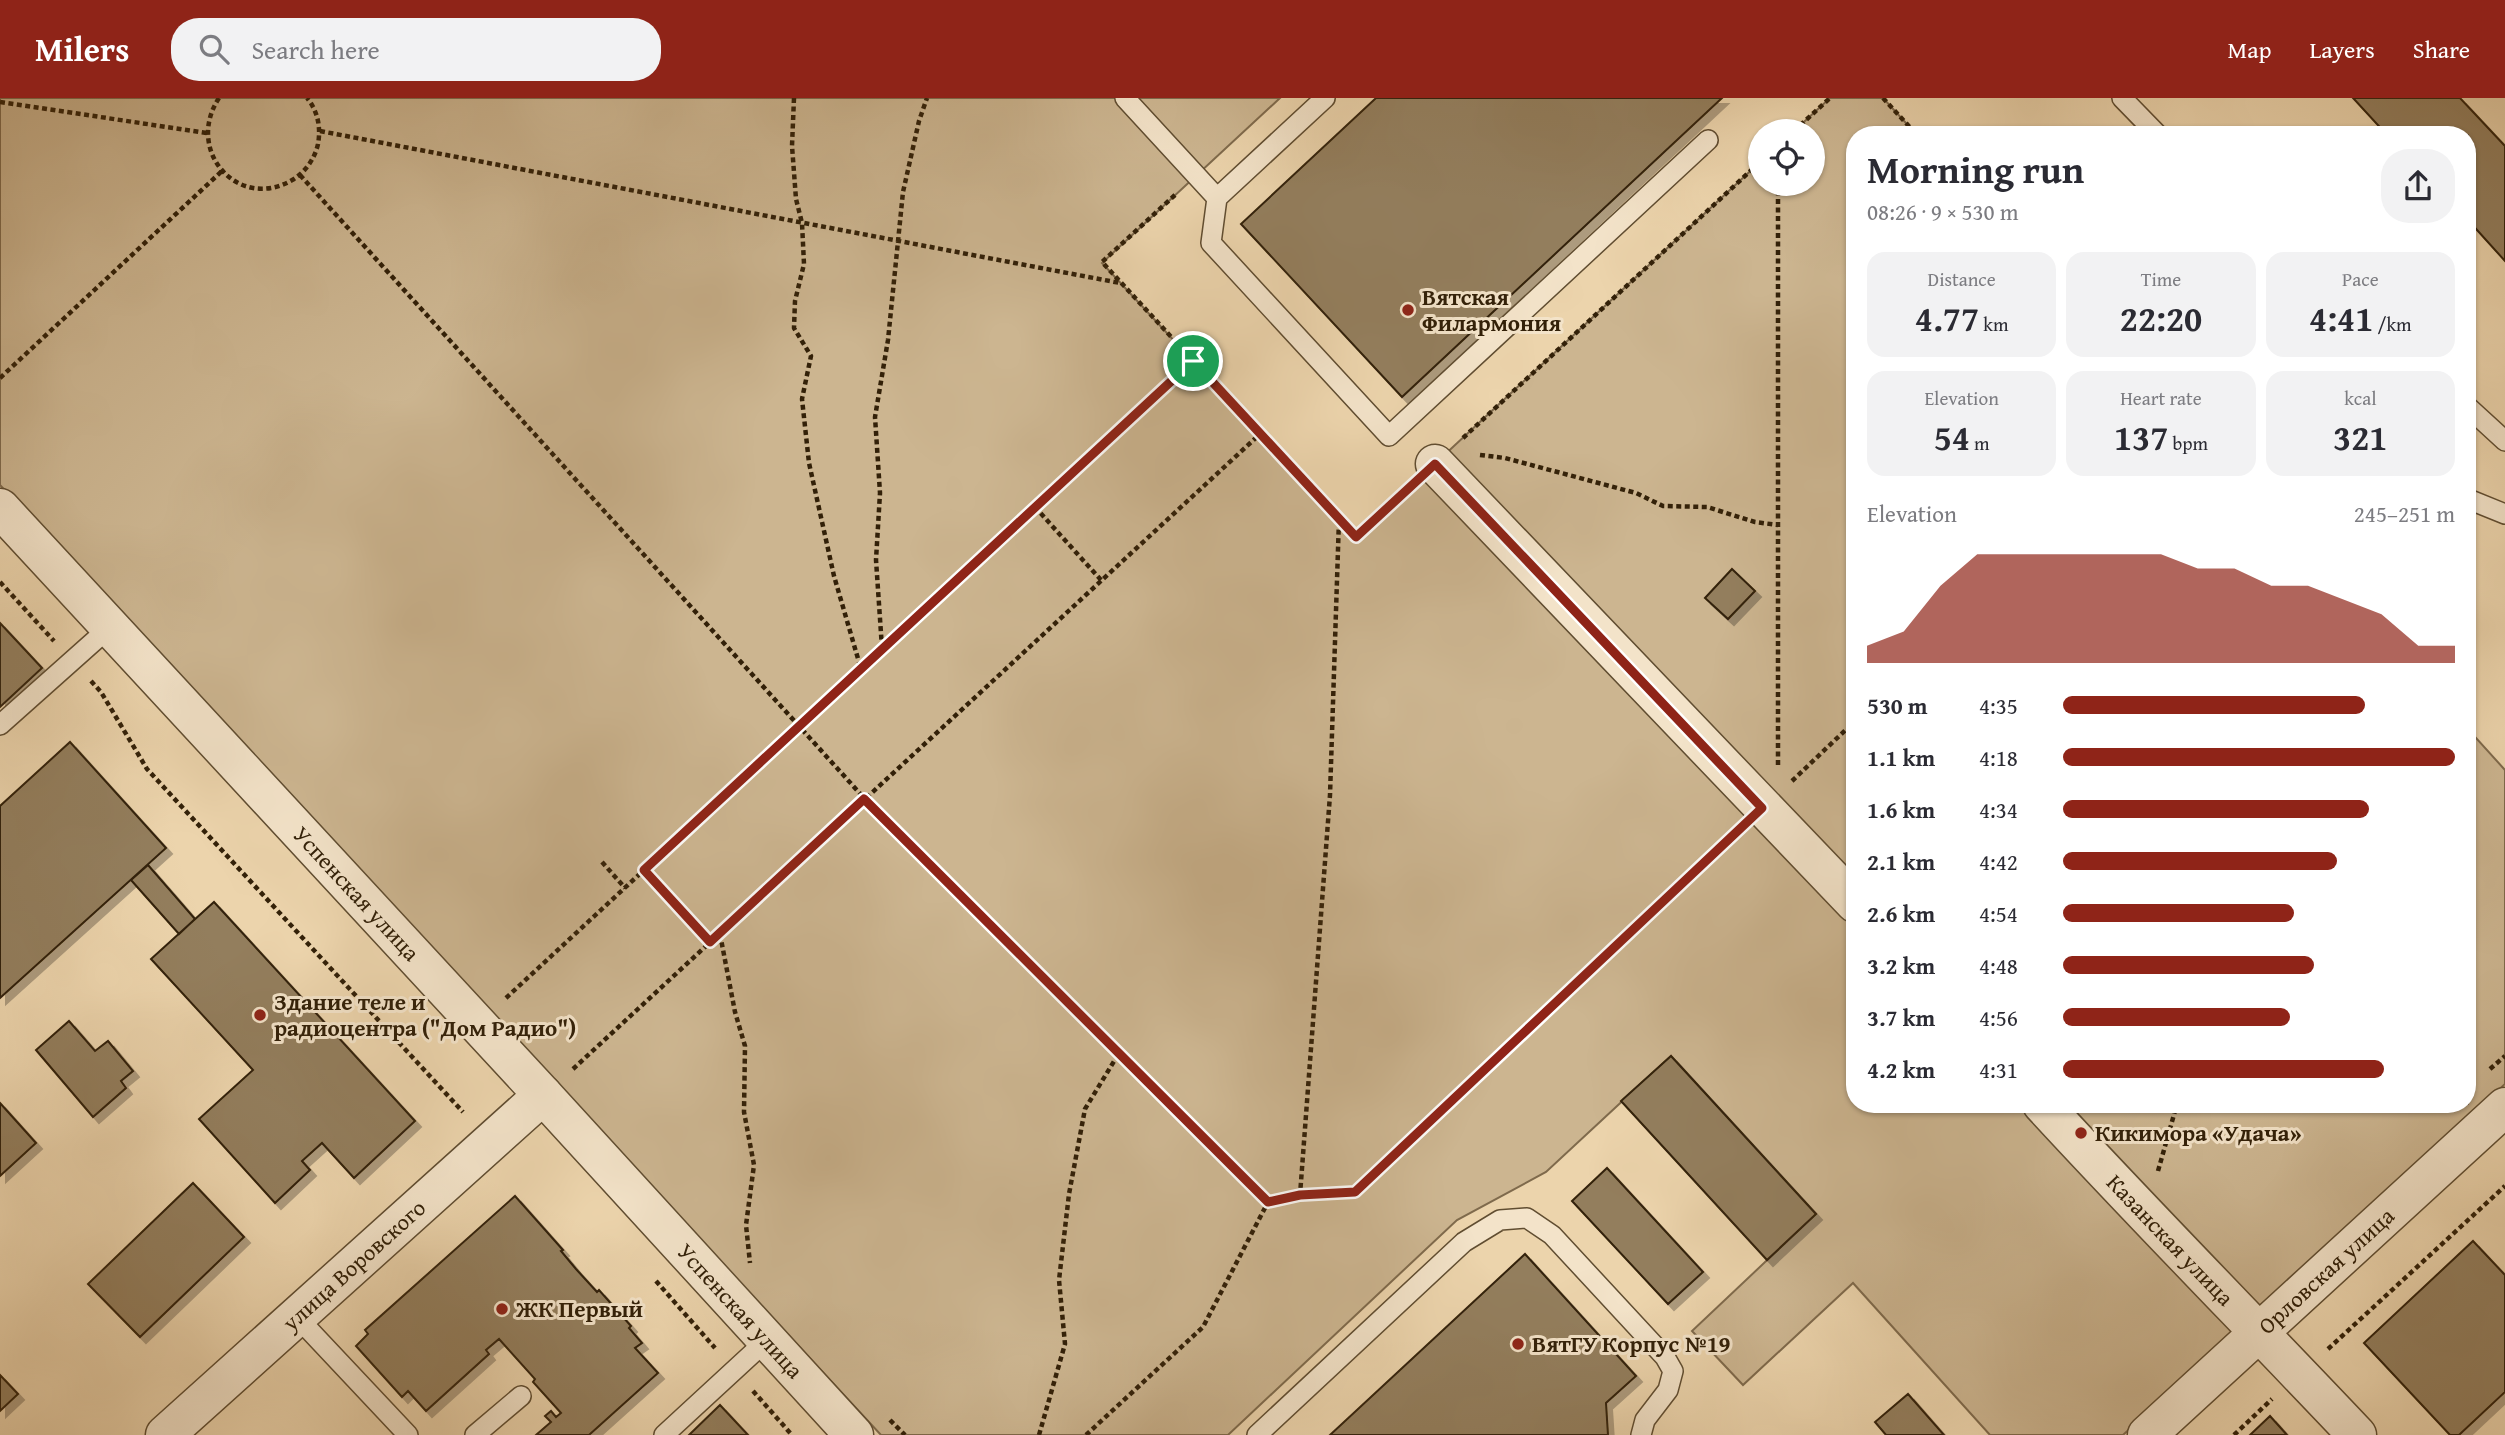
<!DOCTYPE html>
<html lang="en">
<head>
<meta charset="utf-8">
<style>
  :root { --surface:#fff; --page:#f2f2f3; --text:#2b2b33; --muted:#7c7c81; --accent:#8f2418 }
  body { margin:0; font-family:"Gentium Book Plus",serif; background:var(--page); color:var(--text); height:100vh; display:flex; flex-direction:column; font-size:26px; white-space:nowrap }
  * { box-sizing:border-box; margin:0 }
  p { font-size:23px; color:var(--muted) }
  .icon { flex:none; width:38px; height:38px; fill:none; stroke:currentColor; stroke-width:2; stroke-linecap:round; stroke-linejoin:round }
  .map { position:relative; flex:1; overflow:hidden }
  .details { position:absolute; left:1846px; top:28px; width:630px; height:987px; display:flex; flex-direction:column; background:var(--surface); border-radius:28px; box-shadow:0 2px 5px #0004 }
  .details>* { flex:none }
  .buttons { position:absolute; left:1748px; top:21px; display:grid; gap:14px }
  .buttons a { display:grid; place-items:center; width:77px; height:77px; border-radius:50%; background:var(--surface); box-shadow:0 2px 5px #0004; font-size:35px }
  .pin { position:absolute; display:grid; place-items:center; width:60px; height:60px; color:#fff; margin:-30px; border:4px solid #fff; border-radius:50%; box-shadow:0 2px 7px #0007 }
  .round { display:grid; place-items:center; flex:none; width:74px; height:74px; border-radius:28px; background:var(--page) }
  .headline { display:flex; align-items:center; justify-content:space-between; height:119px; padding:0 21px }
  h1 { font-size:38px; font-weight:600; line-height:52px }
  .figures { display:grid; grid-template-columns:repeat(3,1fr); gap:10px; height:119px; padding:7px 21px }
  .figures div { display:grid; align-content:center; border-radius:18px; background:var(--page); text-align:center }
  .figures b { font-size:35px; font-weight:600 }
  .figures small { font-size:19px; font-weight:400 }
  .figures p { font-size:19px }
  .chart { height:196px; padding:14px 21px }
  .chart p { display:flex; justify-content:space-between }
  .chart svg { width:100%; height:126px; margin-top:7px; fill:var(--accent); opacity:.7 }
  ul { padding:0 21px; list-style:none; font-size:23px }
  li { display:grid; grid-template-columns:112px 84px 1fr; align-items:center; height:52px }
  li i { height:18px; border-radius:9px; background:var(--accent) }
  header { display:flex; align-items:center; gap:42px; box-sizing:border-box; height:98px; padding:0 35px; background:var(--accent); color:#fff }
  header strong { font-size:33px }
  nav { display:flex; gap:38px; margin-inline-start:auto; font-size:24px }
  .search { width:490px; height:63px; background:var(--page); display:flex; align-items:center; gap:18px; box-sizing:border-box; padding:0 24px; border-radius:28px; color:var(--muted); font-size:26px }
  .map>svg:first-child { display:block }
  .green { fill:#ccb590; stroke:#7f6a4c; stroke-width:2 }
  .building { fill:#937e5d; stroke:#322008; stroke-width:2; filter:url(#shadow) }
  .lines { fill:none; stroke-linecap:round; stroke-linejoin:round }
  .lane-casing { stroke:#604d31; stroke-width:22 }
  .street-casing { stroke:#604d31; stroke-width:41 }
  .path { stroke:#322008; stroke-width:4.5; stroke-dasharray:5 3.5; stroke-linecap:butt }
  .lane { stroke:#f3e3c9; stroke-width:19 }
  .street { stroke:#f3e3c9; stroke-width:38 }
  .route-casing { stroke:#fff; stroke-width:14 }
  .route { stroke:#8f2418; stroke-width:9 }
  .poi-dot { fill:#8f2418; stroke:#f3e3c9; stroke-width:2.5 }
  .labels { text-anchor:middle; stroke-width:6; stroke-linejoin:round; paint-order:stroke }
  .poi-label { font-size:23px; font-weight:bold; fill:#322008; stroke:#f3e3c9; text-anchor:start }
  .street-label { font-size:23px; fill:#322008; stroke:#f3e3c9 }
</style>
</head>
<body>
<header>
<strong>Milers</strong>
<div class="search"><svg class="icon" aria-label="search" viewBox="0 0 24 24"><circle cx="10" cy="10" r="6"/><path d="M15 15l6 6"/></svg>Search here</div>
<nav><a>Map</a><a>Layers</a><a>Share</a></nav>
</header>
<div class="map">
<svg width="2505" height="1337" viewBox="0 0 2505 1337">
  <defs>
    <filter id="shadow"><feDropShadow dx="6" dy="6" stdDeviation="0" flood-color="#0004"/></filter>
  </defs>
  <rect width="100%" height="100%" fill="#ecd4ac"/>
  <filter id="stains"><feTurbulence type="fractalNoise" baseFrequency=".00286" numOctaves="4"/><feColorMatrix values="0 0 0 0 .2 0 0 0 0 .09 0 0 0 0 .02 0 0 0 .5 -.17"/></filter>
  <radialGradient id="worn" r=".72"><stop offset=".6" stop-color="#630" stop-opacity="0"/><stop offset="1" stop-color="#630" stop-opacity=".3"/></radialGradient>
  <!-- green -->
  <path class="green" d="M0 0H1280L1102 165 1356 439 1760 64V86H1813V33H1794L1830 0H1883L1917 37H1855V1006H2468V631L2505 672V986L2123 1337H1990L1853 1185 1743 1287 1692 1233 1816 1116 1671 958 1546 1074 1457 1122 1228 1337H881L0 387Z"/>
  <!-- building -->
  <path class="building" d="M1376 0H1722L1402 299 1241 126Z
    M2353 0H2460L2505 48V163L2468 122V37H2387Z
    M1732 471 1755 493 1728 521 1705 500Z
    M0 525 42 570 0 609Z
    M70 644 166 750 0 900V708Z
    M148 767 195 821 179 836 131 782Z
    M214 804 415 1023 354 1080 322 1045 302 1063 310 1072 275 1105 199 1021 253 972 151 861Z
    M69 923 95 953 108 943 133 973 121 983 126 990 93 1019 36 952Z
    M1671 958 1816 1116 1767 1162 1621 1003Z
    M0 1005 36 1045 0 1078Z
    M1607 1070 1703 1174 1668 1206 1572 1103Z
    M193 1085 244 1139 140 1239 88 1186Z
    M515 1098 563 1152 561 1153 576 1171 597 1194 599 1192 631 1228 629 1230 642 1245 635 1250 658 1275 589 1337H536L551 1324 545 1318 551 1313 556 1319 561 1315 533 1284 535 1281 499 1241 486 1252 489 1256 426 1313 408 1293 402 1299 356 1248 368 1236 365 1232Z
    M2473 1143 2505 1177V1294L2459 1337H2450L2364 1245Z
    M1525 1156 1636 1278 1606 1305 1608 1337H1330Z
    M0 1277 18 1296 0 1313Z
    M1908 1296 1944 1337H1886L1875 1324Z
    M720 1307 748 1337H689Z
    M2270 1318 2287 1337H2250Z"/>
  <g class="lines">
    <defs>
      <path id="lane" d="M1125 0 1217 100 1325 0
        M2122 0 2158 37
        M1217 100 1211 145 1389 338 1708 42
        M2468 309 2505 343
        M2468 401 2505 416
        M0 627 110 529
        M297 1219 408 1337
        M475 1337 521 1298
        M664 1337 767 1242
        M1257 1337 1464 1144 1500 1122 1527 1120 1552 1137 1665 1259 1673 1273 1668 1292 1645 1322 1641 1337"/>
      <g id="street">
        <path d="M1435 366 1855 805"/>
        <path id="s1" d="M0 410 543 997 854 1337"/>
        <path id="s2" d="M2042 1006C2145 1118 2252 1226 2357 1337"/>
        <path id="s3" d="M165 1337 543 997"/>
        <path id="s4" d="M2147 1337 2505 1009"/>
      </g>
    </defs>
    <!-- lane casing -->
    <use href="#lane" class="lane-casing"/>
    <!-- street casing -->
    <use href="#street" class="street-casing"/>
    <!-- path -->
    <path class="path" d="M219 0C184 53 239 115 294 81 306 73 315 60 318 46 321 30 318 13 307 0
      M794 0 792 48 796 101 802 125 804 166 795 203 794 230 811 258 802 301 809 365 834 478 861 571
      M1883 0 1917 37
      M0 4 207 35
      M320 33 1120 185
      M1794 33 1830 0
      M300 77 865 701 1268 1104
      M1175 97 1102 164 1356 439 1408 391
      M0 280 222 73
      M1463 340 1760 64
      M1480 357 1505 360 1636 395 1663 408 1707 409 1755 424 1778 427
      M1035 409 1101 482
      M0 484 54 543
      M882 550 876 462 880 395 875 319 888 242 903 94 919 23 927 0
      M91 583 101 594 147 671 463 1014
      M1778 667V86
      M1792 683 1855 623
      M602 764 625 790
      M644 772 710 844
      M720 836 735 914 745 948 744 1014 754 1067 746 1127 750 1165
      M506 900 1193 263
      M573 971 1260 336
      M2490 971 2505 958
      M2158 1073 2177 1006
      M1300 1097 1355 1094 1734 736
      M656 1183 715 1250
      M2328 1251 2505 1088
      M753 1293 792 1337
      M890 1322 905 1337
      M1039 1337 1065 1246 1059 1182 1069 1096 1085 1011 1119 955
      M1086 1337 1203 1229 1268 1104 1300 1097 1330 697 1339 421
      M2234 1337 2272 1301"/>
    <!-- lane -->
    <use href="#lane" class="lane"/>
    <!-- street -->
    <use href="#street" class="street"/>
  </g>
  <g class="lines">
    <defs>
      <path id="route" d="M1193 263 1356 439 1435 366 1762 710 1355 1094 1300 1097 1268 1104 864 701 710 844 644 772Z"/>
    </defs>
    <!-- route casing -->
    <use href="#route" class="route-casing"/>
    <!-- route -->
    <use href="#route" class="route"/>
  </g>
  <!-- markers -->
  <g class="poi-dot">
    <circle cx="1408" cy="212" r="7"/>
    <circle cx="260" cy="917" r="7"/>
    <circle cx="2081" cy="1035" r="7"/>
    <circle cx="502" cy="1211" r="7"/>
    <circle cx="1518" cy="1246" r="7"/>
  </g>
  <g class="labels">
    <!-- poi labels -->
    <g class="poi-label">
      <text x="1422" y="207">Вятская<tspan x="1422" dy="26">Филармония</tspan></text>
      <text x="274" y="912">Здание теле и<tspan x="274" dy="26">радиоцентра ("Дом Радио")</tspan></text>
      <text x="2095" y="1043">Кикимора «Удача»</text>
      <text x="516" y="1219">ЖК Первый</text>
      <text x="1532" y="1254">ВятГУ Корпус №19</text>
    </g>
    <!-- street labels -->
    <g class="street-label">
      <text dy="8" stroke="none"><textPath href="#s1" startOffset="525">Успенская улица</textPath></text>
      <text dy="8" stroke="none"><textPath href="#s2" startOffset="187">Казанская улица</textPath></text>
      <text dy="8" stroke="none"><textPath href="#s3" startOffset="254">улица Воровского</textPath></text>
      <text dy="8" stroke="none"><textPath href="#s4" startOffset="243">Орловская улица</textPath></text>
      <text dy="8" stroke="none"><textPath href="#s1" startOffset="1092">Успенская улица</textPath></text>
    </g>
  </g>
  <rect width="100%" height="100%" filter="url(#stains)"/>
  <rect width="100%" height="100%" fill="url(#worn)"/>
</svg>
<div class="buttons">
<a><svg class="icon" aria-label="locate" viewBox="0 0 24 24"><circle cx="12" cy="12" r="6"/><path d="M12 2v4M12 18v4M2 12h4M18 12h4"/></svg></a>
</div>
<div class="pin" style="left:1193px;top:263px;background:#1e9e55"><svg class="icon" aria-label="arrive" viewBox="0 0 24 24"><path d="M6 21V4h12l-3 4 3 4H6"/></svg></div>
<section class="details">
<div class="headline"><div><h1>Morning run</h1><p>08:26 · 9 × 530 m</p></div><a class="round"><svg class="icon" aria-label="share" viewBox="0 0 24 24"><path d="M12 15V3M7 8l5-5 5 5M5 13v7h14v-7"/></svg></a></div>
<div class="figures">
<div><p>Distance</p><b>4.77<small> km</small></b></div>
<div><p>Time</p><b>22:20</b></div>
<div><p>Pace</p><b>4:41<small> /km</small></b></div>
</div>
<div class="figures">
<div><p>Elevation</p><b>54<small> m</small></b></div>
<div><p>Heart rate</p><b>137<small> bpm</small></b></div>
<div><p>kcal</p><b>321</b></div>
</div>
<div class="chart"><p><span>Elevation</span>245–251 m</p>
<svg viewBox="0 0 160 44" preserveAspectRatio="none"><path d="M0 44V38L10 33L20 17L30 6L40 6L50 6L60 6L70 6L80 6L90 11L100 11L110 17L120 17L130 22L140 27L150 38L160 38V44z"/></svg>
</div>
<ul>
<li><b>530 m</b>4:35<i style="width:77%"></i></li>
<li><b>1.1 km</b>4:18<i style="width:100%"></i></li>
<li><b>1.6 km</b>4:34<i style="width:78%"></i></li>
<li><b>2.1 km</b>4:42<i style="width:70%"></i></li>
<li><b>2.6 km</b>4:54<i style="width:59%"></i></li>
<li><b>3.2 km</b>4:48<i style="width:64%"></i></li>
<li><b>3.7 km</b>4:56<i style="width:58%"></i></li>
<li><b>4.2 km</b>4:31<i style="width:82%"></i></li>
</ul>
</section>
</div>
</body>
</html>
